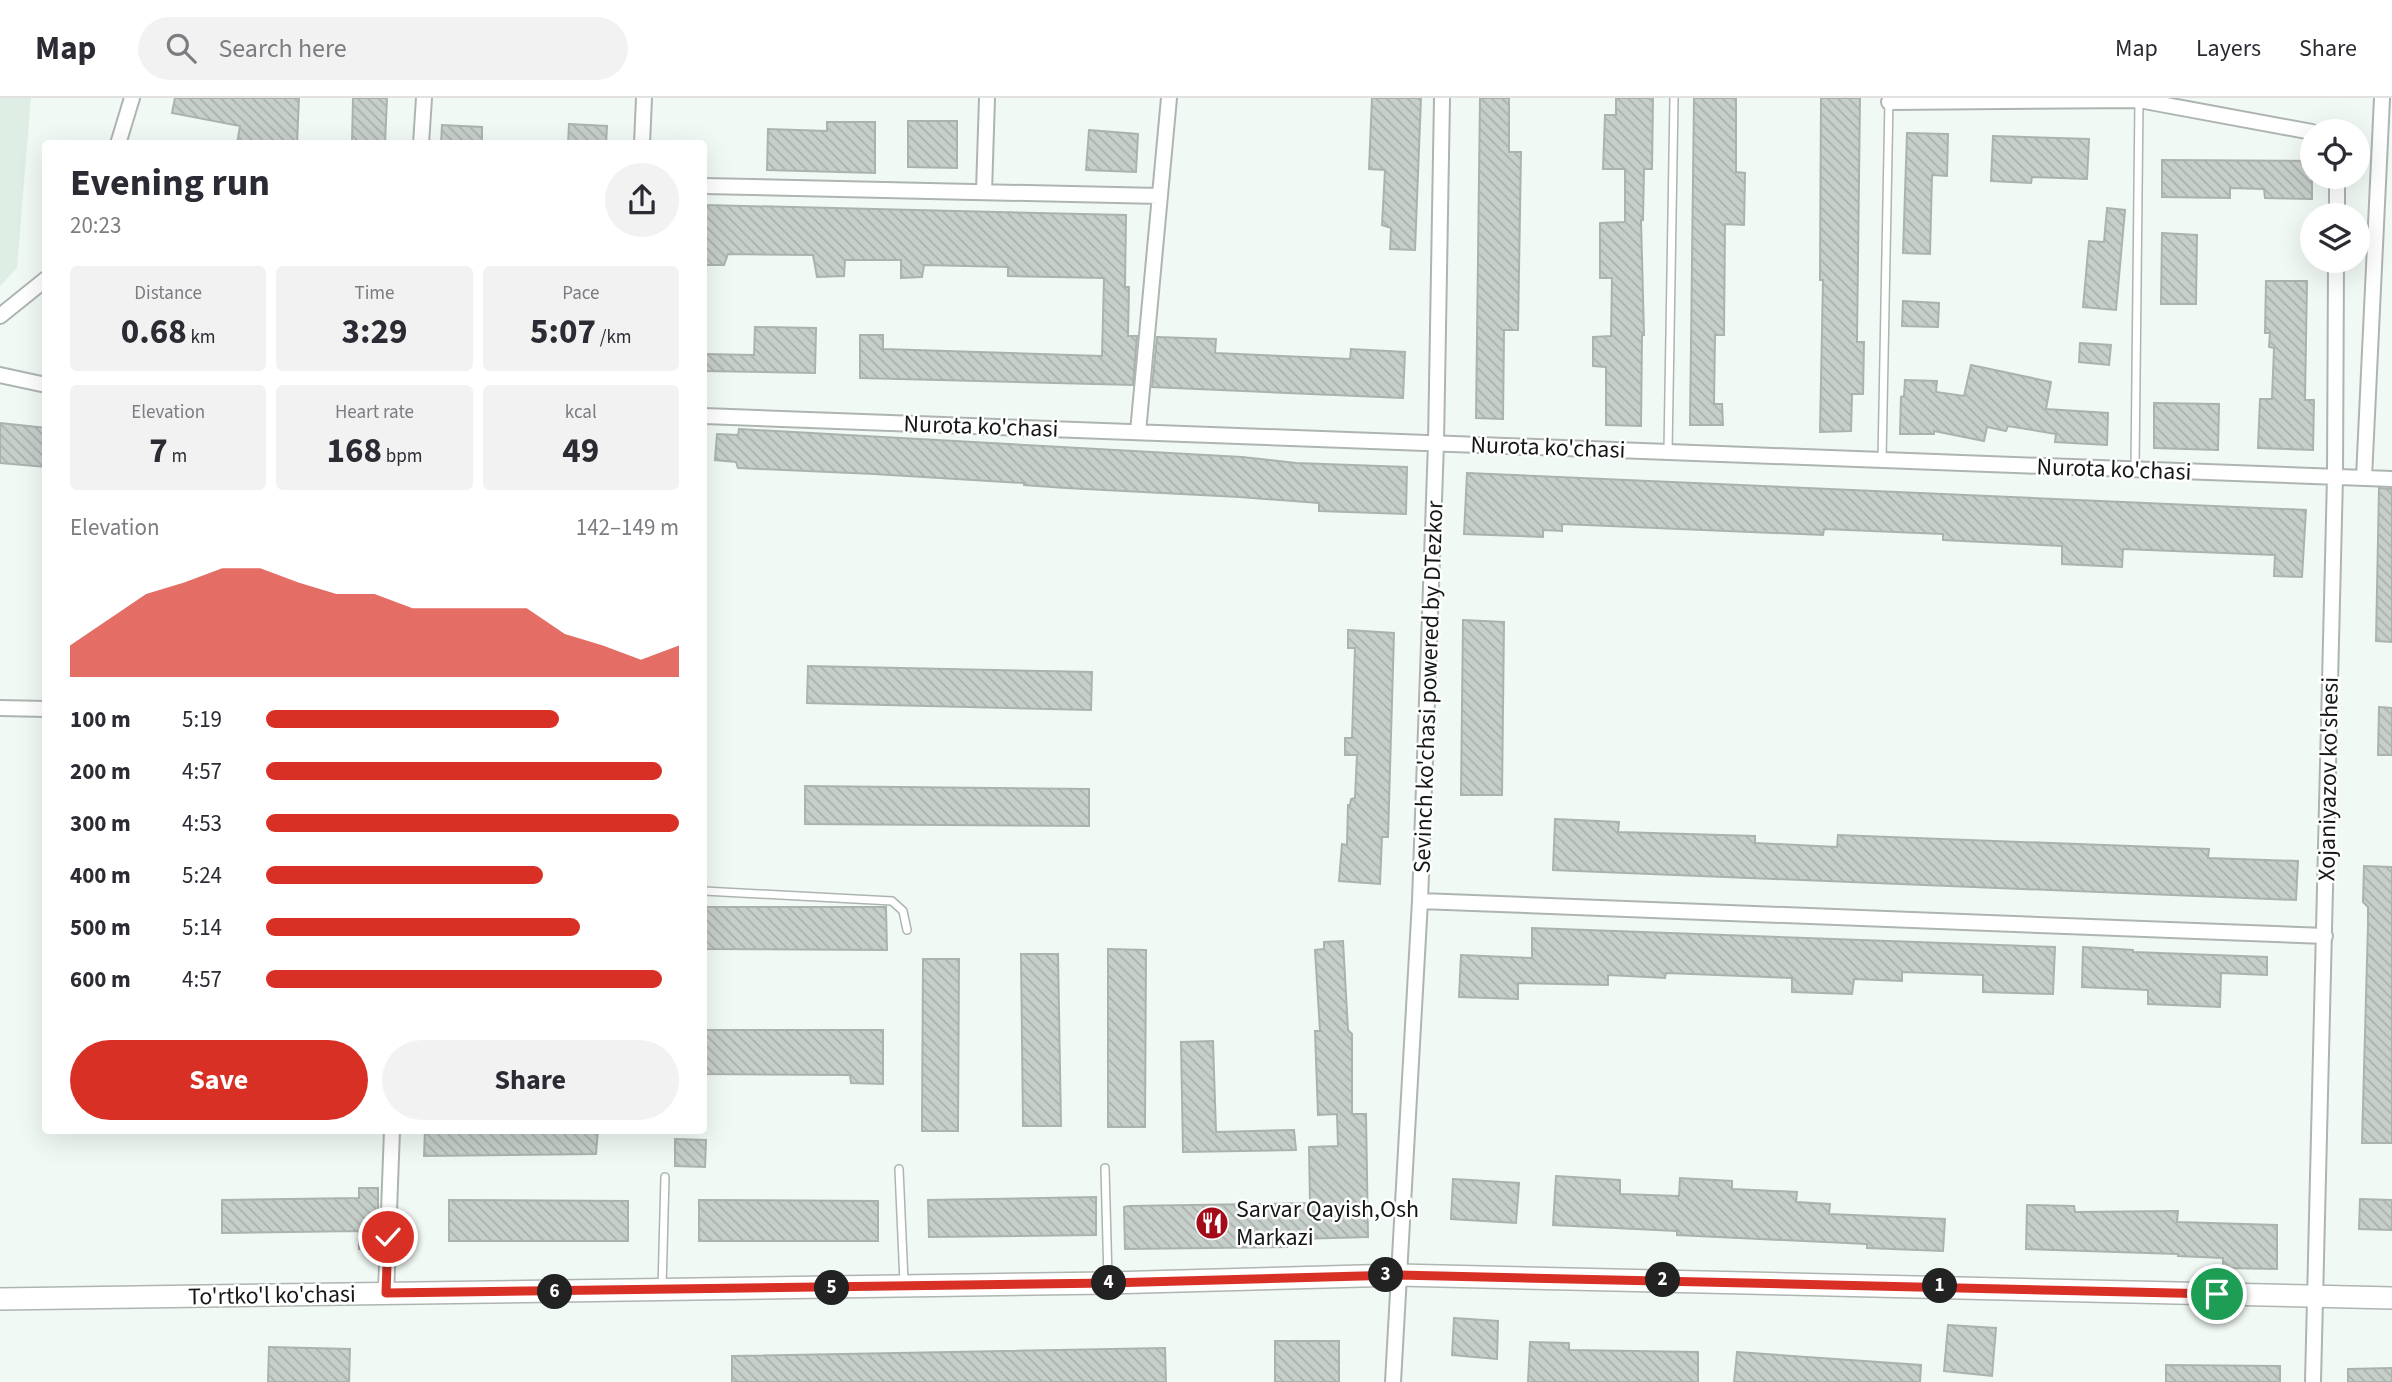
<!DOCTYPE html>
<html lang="en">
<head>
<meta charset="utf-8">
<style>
  :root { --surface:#fff; --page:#f2f2f3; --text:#2b2b33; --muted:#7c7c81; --line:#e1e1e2; --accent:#d93025 }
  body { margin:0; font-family:"Source Sans 3",sans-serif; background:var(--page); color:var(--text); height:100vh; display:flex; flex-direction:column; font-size:26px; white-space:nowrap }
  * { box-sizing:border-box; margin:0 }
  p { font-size:23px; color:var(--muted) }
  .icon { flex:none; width:38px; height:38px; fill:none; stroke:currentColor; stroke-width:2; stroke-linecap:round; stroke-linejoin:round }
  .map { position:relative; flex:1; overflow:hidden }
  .side { position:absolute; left:42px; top:42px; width:665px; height:994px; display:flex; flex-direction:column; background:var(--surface); border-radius:7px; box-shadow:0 7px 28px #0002 }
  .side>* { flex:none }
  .controls { position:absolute; left:2300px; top:21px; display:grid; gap:14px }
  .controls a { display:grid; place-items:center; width:70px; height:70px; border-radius:50%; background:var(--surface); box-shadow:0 7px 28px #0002; font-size:35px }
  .pin { position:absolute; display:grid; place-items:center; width:60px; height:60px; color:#fff; margin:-30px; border:4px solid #fff; border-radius:50%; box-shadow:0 2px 7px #0007 }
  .km { position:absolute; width:35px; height:35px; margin:-18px; border-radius:50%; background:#222; color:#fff; font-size:19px; line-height:35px; text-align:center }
  .round { display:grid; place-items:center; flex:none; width:74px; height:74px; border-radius:37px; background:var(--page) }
  .head { display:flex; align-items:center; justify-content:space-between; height:119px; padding:0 28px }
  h1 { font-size:38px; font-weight:700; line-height:52px }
  .stats { display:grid; grid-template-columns:repeat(3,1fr); gap:10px; height:119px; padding:7px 28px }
  .stats div { display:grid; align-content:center; border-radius:7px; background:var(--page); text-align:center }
  .stats b { font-size:35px; font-weight:700 }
  .stats small { font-size:19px; font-weight:400 }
  .stats p { font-size:19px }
  .chart { height:196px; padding:14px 28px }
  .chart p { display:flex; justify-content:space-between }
  .chart svg { width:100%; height:126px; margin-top:7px; fill:var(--accent); opacity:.7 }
  .cta { display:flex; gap:14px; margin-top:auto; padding:14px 28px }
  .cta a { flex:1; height:80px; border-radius:42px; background:var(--accent); color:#fff; font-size:28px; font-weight:700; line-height:80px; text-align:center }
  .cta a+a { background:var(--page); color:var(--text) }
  ul { padding:0 28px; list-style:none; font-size:23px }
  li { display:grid; grid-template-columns:112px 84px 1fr; align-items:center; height:52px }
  li i { height:18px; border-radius:9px; background:var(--accent) }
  header { display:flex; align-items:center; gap:42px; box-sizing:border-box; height:98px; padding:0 35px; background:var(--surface); border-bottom:2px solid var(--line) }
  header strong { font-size:33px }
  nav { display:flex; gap:38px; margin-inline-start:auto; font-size:24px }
  .search { width:490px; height:63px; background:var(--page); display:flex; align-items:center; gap:18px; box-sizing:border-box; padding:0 24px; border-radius:38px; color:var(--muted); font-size:26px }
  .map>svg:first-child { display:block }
  .built { fill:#dfeee5 }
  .building { fill:url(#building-back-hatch); stroke:#abb3ae; stroke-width:2 }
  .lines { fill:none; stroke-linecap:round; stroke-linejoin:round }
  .lane-casing { stroke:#aeb5b1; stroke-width:10 }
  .street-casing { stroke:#aeb5b1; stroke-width:18 }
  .secondary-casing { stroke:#aeb5b1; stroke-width:24 }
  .lane { stroke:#fff; stroke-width:7 }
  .street { stroke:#fff; stroke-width:14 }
  .secondary { stroke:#fff; stroke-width:21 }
  .route-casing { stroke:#fff; stroke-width:14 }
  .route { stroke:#d93025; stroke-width:9 }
  .labels { text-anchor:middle; stroke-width:5; stroke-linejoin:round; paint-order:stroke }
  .street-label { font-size:24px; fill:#161817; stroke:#fff }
  .poi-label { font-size:24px; fill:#161817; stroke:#fff; text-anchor:start }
</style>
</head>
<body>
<header>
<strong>Map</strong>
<div class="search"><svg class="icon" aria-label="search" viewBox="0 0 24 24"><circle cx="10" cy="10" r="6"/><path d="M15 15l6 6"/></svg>Search here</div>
<nav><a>Map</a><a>Layers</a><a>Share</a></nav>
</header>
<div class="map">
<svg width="2392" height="1284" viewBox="0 0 2392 1284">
  <defs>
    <pattern id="building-back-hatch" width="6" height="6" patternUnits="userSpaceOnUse" patternTransform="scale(1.75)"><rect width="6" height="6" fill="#c7cfca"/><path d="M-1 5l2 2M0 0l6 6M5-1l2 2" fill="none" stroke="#aab1ad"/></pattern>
  </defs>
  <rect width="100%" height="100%" fill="#f1f9f4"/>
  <!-- built -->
  <path class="built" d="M0 0H31L17 170 0 188Z"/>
  <!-- building -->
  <path class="building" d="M175 0H299L297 46H237L240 28 172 15Z
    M353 0H387L385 46H352Z
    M1372 0H1421L1415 152 1390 151 1391 130 1382 127 1385 72 1369 71Z
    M1480 0H1509V54H1521L1518 232H1504L1503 321 1476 320Z
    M1616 0H1653L1652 71H1644L1643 122H1641L1644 237H1642L1641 328 1606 327V269L1593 268V239L1611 238 1612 180H1600V125L1625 124V71H1603L1605 17H1616Z
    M1694 0H1736V74L1745 75 1744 127 1725 126 1724 237H1715L1714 306H1722L1723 327H1690Z
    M1821 0H1860L1857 244H1864L1863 296H1852L1851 333 1820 334 1823 182H1820Z
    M908 23H957V70L908 69Z
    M827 24H875V75L767 72 768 31 827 33Z
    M569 26 607 28 606 46H568Z
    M442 27 482 29V46H441Z
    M1089 32 1138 36 1136 74 1086 72Z
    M1907 35 1948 36 1947 78 1932 77 1930 156 1903 155Z
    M1993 38 2089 41 2087 81 2032 79 2031 85 1991 83Z
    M2162 62 2312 63V101L2265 100 2264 91 2230 90V100L2162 99Z
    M704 107 1126 117 1125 189H1129L1128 238H1137L1133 287 860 280V237H883V251L1102 258 1104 180 1008 178V169L924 167 922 179 901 180V162H845L844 178 817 179 813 157 728 156 724 167H704Z
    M2107 110 2125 112 2116 212 2083 209 2089 143 2104 144Z
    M2162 135 2197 137 2196 206H2161Z
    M2266 183H2307L2305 302H2314L2313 352 2258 350 2260 301H2272L2274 250 2269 249 2270 235H2265Z
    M1903 203 1939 205 1938 229 1902 228Z
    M755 229 816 230 815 275 704 273V256L754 257Z
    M1157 239 1216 241 1215 255 1350 261 1351 251 1405 254 1403 300 1152 289Z
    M2080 245 2111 247 2109 267 2079 264Z
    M1971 267 2051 284 2046 311 2108 315 2107 347 2055 344 2056 336 2008 328 2006 333 1987 329 1984 343 1934 333V336H1900L1901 299 1904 298 1905 282 1937 283 1936 294 1964 298Z
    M2154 305 2219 306 2218 352 2154 350Z
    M0 325 46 330V369L0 365Z
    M739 331 1242 359 1296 365 1407 369 1406 416 1319 413V405L1239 399 1066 390 1024 387V385L874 376 738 370 736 364 715 362 717 336 738 337Z
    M1467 375 2306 412 2302 479 2274 478 2275 457 2123 451 2122 469 2062 466V448L1943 442V436L1824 431 1823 437 1562 426V433L1543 432V439L1464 436Z
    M2379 390 2392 391V544L2376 543Z
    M1463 522 1504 524 1502 697H1461Z
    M1348 532 1394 535 1388 739H1382L1380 786 1339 783 1342 746 1347 747 1348 707H1350L1351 701 1355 700 1357 657H1345V640H1352L1355 550H1348Z
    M808 568 1092 574 1091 612 807 605Z
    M2379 609 2392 610V657H2378Z
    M805 688 1089 691V728L805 726Z
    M1555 721 1619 724 1618 734 1755 738V745L1837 749 1838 737 2209 751 2208 760 2298 763 2296 802 1553 772Z
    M2364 768 2392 769V1045H2362L2368 826V809L2363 804Z
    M704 809H886L887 852 704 851Z
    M1532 830 2055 849 2053 896 1983 894V877L1902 874V883L1854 881 1852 896 1792 894V880L1666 875 1665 880 1608 877V887L1518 885V901L1459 899 1461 857 1532 860Z
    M1343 843 1348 932 1352 936V1016H1366L1368 1139 1296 1141 1287 1143V1149L1125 1151 1124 1109 1128 1108 1310 1105 1309 1049 1338 1048 1337 1016 1318 1017 1315 933H1320L1315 852 1324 851V844Z
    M2083 849 2133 852V854L2267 859V877L2221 875 2220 909 2148 906V892L2082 889Z
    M1108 851 1146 852 1145 1029H1108Z
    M1021 856H1058L1061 1028H1023Z
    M923 861H959L958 1033H922Z
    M704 932H883V986L851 985 850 977 704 976Z
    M1213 943 1216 1034 1294 1032 1296 1052 1183 1054 1181 944Z
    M425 1032H598L596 1056 424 1058Z
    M675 1041 706 1042 705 1069 675 1068Z
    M1556 1078 1620 1082V1096L1679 1098 1680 1080 1732 1083V1091L1797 1094 1796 1104 1830 1106 1829 1116 1945 1121 1943 1153 1867 1150V1146L1677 1137V1133L1553 1127Z
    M1453 1081 1519 1085 1516 1125 1451 1121Z
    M359 1090H378V1151H359V1133L222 1135V1102L359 1100Z
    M1096 1099V1137L929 1139 928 1102Z
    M2360 1101 2392 1102V1132L2359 1131Z
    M449 1102 628 1103V1143H449Z
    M699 1102 878 1103V1143H699Z
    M2027 1107 2074 1108 2075 1114 2178 1113 2177 1124 2277 1127V1171L2223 1170V1160L2178 1158V1156L2026 1151Z
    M1454 1220 1498 1223 1497 1261 1452 1257Z
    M1948 1227 1996 1230 1992 1278 1944 1273Z
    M1275 1243H1339V1284H1275Z
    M1530 1244 1569 1245V1252L1698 1254V1284H1528Z
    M269 1249 350 1251 349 1284H268Z
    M1165 1250 1166 1284H732V1258Z
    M1737 1254 1921 1267 1920 1284H1734Z
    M2166 1267 2280 1268V1284H2166Z
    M2392 1270V1284H2348V1271Z"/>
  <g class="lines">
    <defs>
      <path id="lane" d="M1668 354 1674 0
        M1882 362 1889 2
        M2135 371 2139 2
        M704 793 892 803 903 813 907 832
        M1105 1070 1108 1181
        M899 1071 904 1184
        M662 1190 665 1079"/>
      <path id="street" d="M1889 4 2139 2 2312 34
        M118 46 132 0
        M421 46 424 0
        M642 46 644 0
        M704 88 1160 98
        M984 94 987 0
        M2337 117V79
        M0 218 46 181
        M0 277 46 287
        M704 318 2392 381
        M1138 334 1169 0
        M2364 380 2382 0
        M0 610 46 611
        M1420 803 2325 838
        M386 1195 392 1032
        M1393 1284 1420 803 1436 345 1442 0
        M2313 1284 2335 379 2336 163"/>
      <path id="secondary" d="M0 1201 1108 1185 1398 1177 2392 1200"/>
    </defs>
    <!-- lane casing -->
    <use href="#lane" class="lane-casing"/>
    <!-- street casing -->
    <use href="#street" class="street-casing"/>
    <!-- secondary casing -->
    <use href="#secondary" class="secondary-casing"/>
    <!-- lane -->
    <use href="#lane" class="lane"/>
    <!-- street -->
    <use href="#street" class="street"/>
    <!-- secondary -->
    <use href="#secondary" class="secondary"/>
  </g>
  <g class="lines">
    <defs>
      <path id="route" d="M388 1139 386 1195 1108 1185 1398 1177 2217 1196"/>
    </defs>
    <!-- route casing -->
    <use href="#route" class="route-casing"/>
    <!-- route -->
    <use href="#route" class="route"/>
  </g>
  <!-- icons -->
  <defs>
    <symbol id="restaurant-disc" viewBox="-11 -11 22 22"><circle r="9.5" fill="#a40b18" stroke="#fff"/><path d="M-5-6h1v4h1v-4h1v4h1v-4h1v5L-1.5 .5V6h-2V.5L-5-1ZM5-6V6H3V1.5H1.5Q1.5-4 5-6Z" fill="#fff"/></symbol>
  </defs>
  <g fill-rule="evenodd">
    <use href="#restaurant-disc" x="1193" y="1106" width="38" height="38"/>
  </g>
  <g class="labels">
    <!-- street labels -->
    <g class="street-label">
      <text transform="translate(981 328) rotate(2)" y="8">Nurota ko'chasi</text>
      <text transform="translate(1548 349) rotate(2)" y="8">Nurota ko'chasi</text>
      <text transform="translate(2114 371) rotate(2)" y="8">Nurota ko'chasi</text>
      <text transform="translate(1428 589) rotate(-88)" y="8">Sevinch ko'chasi powered by DTezkor</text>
      <text transform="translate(2328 681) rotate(-89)" y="8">Xojaniyazov ko'shesi</text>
      <text transform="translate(272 1197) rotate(-1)" y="8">To'rtko'l ko'chasi</text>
    </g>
    <!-- poi labels -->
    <g class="poi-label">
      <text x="1236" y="1119">Sarvar Qayish,Osh<tspan x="1236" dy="28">Markazi</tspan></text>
    </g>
  </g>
</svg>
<div class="controls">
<a><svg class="icon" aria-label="locate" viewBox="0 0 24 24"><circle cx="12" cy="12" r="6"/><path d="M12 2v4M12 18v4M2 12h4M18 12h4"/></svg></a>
<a><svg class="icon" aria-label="layers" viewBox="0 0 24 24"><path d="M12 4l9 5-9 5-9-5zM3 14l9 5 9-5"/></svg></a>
</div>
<div class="pin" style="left:2217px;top:1196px;background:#1e9e55"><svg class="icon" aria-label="arrive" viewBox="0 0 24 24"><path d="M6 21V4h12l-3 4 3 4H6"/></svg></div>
<div class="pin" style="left:388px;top:1139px;background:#d93025"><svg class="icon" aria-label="check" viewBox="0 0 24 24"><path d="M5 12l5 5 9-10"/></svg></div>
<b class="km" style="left:1940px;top:1188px">1</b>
<b class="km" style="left:1663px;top:1182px">2</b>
<b class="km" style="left:1386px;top:1177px">3</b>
<b class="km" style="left:1109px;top:1185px">4</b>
<b class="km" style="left:832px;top:1190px">5</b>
<b class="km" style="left:555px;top:1194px">6</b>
<section class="side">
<div class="head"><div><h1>Evening run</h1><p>20:23</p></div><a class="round"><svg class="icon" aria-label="share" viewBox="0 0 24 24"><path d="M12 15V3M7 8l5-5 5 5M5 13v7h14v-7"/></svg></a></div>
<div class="stats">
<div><p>Distance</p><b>0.68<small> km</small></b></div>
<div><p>Time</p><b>3:29</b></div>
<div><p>Pace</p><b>5:07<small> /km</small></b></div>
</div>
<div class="stats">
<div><p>Elevation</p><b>7<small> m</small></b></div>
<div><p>Heart rate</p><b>168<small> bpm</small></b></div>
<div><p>kcal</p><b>49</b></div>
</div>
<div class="chart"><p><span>Elevation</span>142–149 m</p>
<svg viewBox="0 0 160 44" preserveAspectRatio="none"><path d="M0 44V33L10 24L20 15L30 11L40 6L50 6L60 11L70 15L80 15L90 20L100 20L110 20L120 20L130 29L140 33L150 38L160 33V44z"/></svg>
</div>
<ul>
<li><b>100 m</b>5:19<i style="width:71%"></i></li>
<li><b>200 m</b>4:57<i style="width:96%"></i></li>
<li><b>300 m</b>4:53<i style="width:100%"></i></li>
<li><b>400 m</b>5:24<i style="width:67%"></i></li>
<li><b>500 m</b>5:14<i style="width:76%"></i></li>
<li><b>600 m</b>4:57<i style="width:96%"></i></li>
</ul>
<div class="cta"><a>Save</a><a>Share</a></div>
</section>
</div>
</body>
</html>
